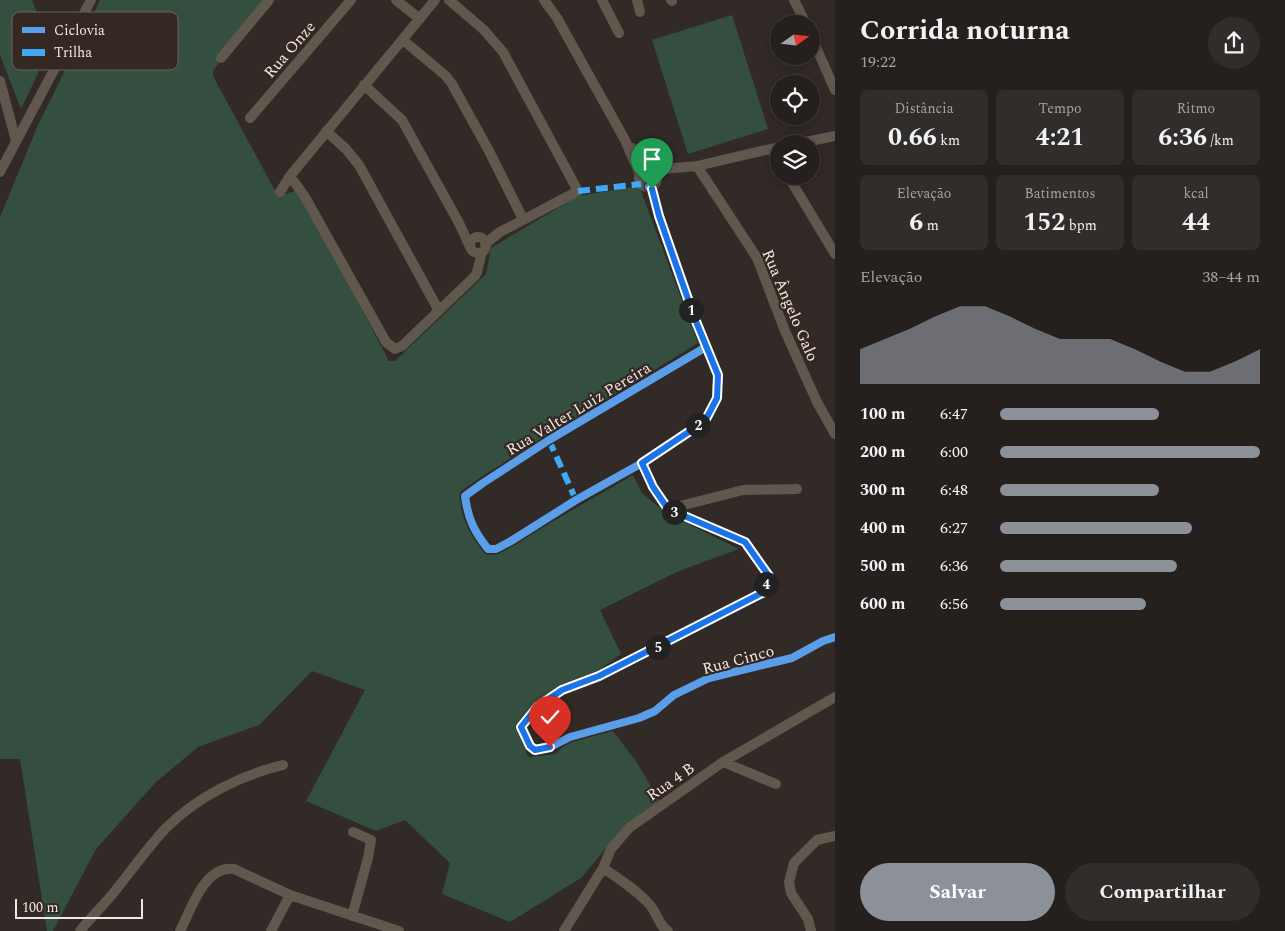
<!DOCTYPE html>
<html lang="pt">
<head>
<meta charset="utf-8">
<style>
  :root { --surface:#25201d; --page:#312d2a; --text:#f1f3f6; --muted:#a3a3a4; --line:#423e3b; --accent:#8c9099 }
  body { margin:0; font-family:Spectral,serif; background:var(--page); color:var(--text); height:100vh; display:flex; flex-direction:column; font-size:19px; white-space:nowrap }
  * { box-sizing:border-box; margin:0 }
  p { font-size:16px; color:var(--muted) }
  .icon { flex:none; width:28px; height:28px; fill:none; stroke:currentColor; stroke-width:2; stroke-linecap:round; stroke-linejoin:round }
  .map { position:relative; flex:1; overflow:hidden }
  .side { display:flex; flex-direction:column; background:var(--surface); width:450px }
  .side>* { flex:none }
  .needle { width:32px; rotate:75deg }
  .fabs { position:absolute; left:770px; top:15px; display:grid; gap:10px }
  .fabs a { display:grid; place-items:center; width:50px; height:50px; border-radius:50%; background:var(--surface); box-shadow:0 2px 12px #0003,0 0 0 1px var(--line); font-size:25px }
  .scale { position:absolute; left:15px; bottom:12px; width:128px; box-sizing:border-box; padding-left:5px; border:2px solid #f0e7e3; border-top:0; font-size:14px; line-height:18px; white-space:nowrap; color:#f0e7e3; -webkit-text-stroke:4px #352823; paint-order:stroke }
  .pin { position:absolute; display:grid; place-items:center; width:42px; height:42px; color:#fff; margin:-51px -21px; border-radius:50% 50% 50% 0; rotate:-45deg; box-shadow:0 0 5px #0007 }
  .pin .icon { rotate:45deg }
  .km { position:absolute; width:25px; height:25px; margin:-12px; border-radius:50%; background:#222; color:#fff; font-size:14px; line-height:25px; text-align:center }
  .round { display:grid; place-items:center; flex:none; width:52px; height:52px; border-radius:26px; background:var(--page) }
  .headline { display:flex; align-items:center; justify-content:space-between; height:85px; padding:0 25px }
  h1 { font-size:28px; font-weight:700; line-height:38px }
  .stats { display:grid; grid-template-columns:repeat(3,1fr); gap:8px; height:85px; padding:5px 25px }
  .stats div { display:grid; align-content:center; border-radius:8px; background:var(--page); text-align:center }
  .stats b { font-size:25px; font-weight:700 }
  .stats small { font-size:14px; font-weight:400 }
  .stats p { font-size:14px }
  .chart { height:140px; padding:10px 25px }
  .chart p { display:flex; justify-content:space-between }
  .chart svg { width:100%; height:90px; margin-top:5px; fill:var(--accent); opacity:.7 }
  .primary-button { display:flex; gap:10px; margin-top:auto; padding:10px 25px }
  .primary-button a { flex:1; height:58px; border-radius:30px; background:var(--accent); color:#fff; font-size:20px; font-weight:700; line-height:58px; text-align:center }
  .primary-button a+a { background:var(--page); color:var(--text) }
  ul { padding:0 25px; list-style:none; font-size:16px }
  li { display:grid; grid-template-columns:80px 60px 1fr; align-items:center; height:38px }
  li i { height:12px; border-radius:6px; background:var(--accent) }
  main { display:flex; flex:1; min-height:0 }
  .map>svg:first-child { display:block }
  .green { fill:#344f3f }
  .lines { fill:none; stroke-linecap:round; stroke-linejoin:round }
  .minor { stroke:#60584d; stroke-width:10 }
  .quiet { stroke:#3fa9f5; stroke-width:6; stroke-dasharray:12 6; stroke-linecap:butt }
  .cycleway-casing { stroke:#352823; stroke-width:11 }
  .cycleway { stroke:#5a9eea; stroke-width:8 }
  .route-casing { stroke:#fff; stroke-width:10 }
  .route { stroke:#1a73e8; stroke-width:6 }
  .labels { text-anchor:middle; stroke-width:4.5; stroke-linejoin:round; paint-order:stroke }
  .street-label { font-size:16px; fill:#f0e7e3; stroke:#352823 }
  .key { fill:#352823; stroke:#6d615d; stroke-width:1 }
  .key-label { font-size:14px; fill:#f0e7e3 }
</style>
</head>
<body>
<main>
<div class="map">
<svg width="835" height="931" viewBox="0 0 835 931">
  <rect width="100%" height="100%" fill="#312a27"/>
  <!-- green -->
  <path class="green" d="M0 0H32L50 48 21 109 0 55Z
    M100 0H266L213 71V76L278 196 299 190 389 361H395L486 274 491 248 578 196 639 186 698 343 481 477 460 492C461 522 468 530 486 553H498L633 475 642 493 666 513 739 549 679 571 600 610 621 654 597 672 558 686 534 705 518 724 527 755 530 757 555 754 571 739 612 730 636 761 660 802 607 847 581 878 510 922 442 894 450 863 405 820 376 831 306 801 365 690 312 671 259 725 198 747 155 783 96 849 53 931H47L20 759H0V217L38 125Z
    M732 15 768 129 688 154 652 40Z"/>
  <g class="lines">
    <!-- minor -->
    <path class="minor" d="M396 0 420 19
      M449 0 484 30 503 52 578 191 500 232 485 244
      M544 0 557 18 625 140 640 175
      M602 0 619 33
      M637 0 640 12
      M671 0 672 1
      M794 0 806 24
      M811 36 835 90
      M403 40 446 76 452 84 489 151 523 219
      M221 58 269 0
      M0 81 16 141
      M364 85 402 120 459 223 470 247
      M250 118 351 0
      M326 131 346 149 359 165 439 311
      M796 144 835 136
      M632 148 649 169
      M772 149 779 161
      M697 166 757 258 785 331 817 402 835 434
      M639 178a9 9 0 1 1 18 0a9 9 0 1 1-18 0Z
      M652 170 697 166 779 147
      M0 172 91 0
      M290 176 305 197 386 342 395 349 402 346 475 276 477 272 482 252
      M788 176 835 254
      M649 187 652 189 659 217 695 319 718 375 717 398 705 421 642 463 576 500 511 541 496 549H488C474 531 468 519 465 496L483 483 549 440 706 347
      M280 192 290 176 435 0
      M470 245a8 8 0 1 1 16 0a8 8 0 1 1-16 0Z
      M642 463 653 487 668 509 745 542 769 576 764 593 599 676 562 690 537 707 521 727 530 746 535 749 550 747 570 737 639 718 655 711 674 695 709 678 792 658 823 641 835 637
      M668 509 743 490 797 489
      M723 762 776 784
      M603 868C619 879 637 890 650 905 657 913 659 926 668 931
      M352 916 368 858 371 840 353 832
      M80 931C91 917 104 905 115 891 132 870 148 847 166 828 197 797 241 775 283 765
      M180 931C191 910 204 865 234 869L290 895 399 931
      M271 931 290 895
      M564 931 603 868 611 849 629 828 723 762 835 697
      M811 931 808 919 791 893 789 882 794 863 817 840 835 836"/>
    <!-- quiet -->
    <path class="quiet" d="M578 191 641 184
      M549 440 576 500"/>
    <defs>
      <path id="cycleway" d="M649 187 652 189 659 217 695 319 718 375 717 398 705 421 642 463 576 500 511 541 496 549H488C474 531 468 519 465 496L483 483 549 440 706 347
        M642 463 653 487 668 509 745 542 769 576 764 593 599 676 562 690 537 707 521 727 530 746 535 749 550 747 570 737 639 718 655 711 674 695 709 678 792 658 823 641 835 637"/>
    </defs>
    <!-- cycleway casing -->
    <use href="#cycleway" class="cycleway-casing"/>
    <!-- cycleway -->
    <use href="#cycleway" class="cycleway"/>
  </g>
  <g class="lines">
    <defs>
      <path id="route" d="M550 747 535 750 530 746 521 727 537 707 562 690 599 676 764 592 769 576 745 542 668 509 653 487 642 463 705 421 717 398 718 375 695 319 659 216 652 189"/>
    </defs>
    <!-- route casing -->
    <use href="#route" class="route-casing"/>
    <!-- route -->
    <use href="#route" class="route"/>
  </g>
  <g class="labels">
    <!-- street labels -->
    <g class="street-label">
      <text transform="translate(289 49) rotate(-49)" y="6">Rua Onze</text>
      <text transform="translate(791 305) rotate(67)" y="6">Rua Ângelo Galo</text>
      <text transform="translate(578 408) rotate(-31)" y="6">Rua Valter Luiz Pereira</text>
      <text transform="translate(738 659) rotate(-15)" y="6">Rua Cinco</text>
      <text transform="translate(670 781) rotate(-35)" y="6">Rua 4 B</text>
    </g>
  </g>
  <!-- legend -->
  <rect x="12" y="12" width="166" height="58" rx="8" class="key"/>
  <rect x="22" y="27" width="23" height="6" fill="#5a9eea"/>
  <rect x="22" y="49" width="23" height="7" fill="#3fa9f5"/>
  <g class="key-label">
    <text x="54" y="35">Ciclovia</text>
    <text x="54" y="57">Trilha</text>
  </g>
</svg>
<div class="fabs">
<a><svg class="needle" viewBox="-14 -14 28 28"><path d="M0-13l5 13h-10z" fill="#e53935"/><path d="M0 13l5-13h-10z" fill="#a3a3a4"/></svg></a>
<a><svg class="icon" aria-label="locate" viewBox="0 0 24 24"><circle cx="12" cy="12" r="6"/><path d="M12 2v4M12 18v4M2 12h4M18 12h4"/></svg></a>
<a><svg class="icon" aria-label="layers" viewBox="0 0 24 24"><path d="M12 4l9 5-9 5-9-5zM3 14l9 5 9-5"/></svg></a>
</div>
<div class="scale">100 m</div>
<div class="pin" style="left:652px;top:189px;background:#1e9e55"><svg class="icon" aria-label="arrive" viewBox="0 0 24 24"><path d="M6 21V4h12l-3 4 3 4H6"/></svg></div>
<div class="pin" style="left:550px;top:747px;background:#d93025"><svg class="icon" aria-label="check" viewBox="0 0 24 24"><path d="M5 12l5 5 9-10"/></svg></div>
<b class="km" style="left:691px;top:310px">1</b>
<b class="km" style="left:698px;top:425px">2</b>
<b class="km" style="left:674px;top:512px">3</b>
<b class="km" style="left:766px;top:584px">4</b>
<b class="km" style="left:658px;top:647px">5</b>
</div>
<section class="side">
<div class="headline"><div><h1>Corrida noturna</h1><p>19:22</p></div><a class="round"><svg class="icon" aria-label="share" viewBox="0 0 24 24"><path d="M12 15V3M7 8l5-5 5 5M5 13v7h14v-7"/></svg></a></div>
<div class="stats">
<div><p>Distância</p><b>0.66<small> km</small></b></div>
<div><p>Tempo</p><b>4:21</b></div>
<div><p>Ritmo</p><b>6:36<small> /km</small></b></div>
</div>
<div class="stats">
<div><p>Elevação</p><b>6<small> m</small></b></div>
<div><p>Batimentos</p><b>152<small> bpm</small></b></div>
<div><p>kcal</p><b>44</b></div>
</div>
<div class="chart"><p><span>Elevação</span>38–44 m</p>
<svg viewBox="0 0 160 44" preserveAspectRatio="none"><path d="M0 44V27L10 22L20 17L30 11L40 6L50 6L60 11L70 17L80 22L90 22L100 22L110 27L120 33L130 38L140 38L150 33L160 27V44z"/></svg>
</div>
<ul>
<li><b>100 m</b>6:47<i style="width:61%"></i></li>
<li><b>200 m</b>6:00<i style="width:100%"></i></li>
<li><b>300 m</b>6:48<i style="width:61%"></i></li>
<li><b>400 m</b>6:27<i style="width:74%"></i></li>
<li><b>500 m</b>6:36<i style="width:68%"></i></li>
<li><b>600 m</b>6:56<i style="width:56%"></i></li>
</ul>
<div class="primary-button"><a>Salvar</a><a>Compartilhar</a></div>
</section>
</main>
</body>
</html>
